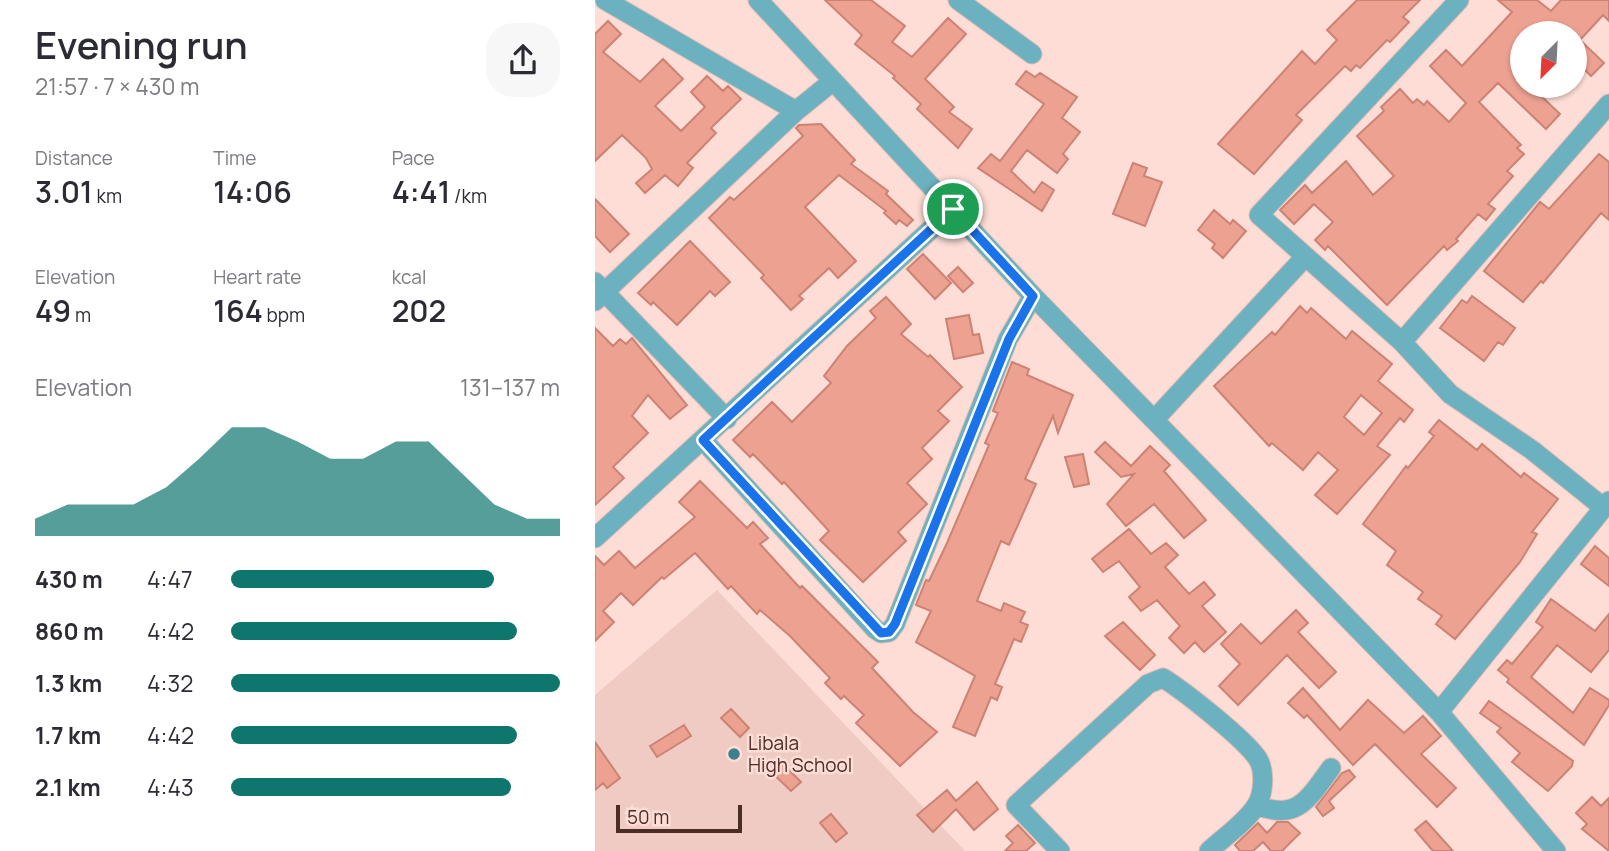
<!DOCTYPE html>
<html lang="en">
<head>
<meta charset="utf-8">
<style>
  :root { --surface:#fff; --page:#f7f7f7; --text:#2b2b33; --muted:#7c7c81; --accent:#0f766e }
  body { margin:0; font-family:Manrope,sans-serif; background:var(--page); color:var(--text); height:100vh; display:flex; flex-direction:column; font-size:26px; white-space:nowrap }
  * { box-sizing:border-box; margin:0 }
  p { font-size:23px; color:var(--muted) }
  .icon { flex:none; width:38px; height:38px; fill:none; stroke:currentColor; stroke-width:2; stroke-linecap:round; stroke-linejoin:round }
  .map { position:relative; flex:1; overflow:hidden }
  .sheet { display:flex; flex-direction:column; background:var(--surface); width:595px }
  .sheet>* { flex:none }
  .needle { width:46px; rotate:204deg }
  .tools { position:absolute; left:915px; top:21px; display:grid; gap:14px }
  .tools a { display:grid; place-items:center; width:77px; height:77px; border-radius:50%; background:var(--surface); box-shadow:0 2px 5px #0004; font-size:35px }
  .scale { position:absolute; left:21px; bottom:18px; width:126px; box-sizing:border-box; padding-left:7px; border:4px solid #4b2d26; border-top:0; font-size:19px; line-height:24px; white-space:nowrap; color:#4b2d26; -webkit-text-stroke:5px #fdddd6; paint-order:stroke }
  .pin { position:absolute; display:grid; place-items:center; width:60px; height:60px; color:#fff; margin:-30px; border:4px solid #fff; border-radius:50%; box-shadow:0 2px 7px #0007 }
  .round { display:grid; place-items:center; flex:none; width:74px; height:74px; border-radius:28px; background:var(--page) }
  .overview { display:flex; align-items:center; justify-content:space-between; height:119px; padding:0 35px }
  h1 { font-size:38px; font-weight:600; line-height:52px }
  .stats { display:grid; grid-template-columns:repeat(3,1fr); gap:10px; height:119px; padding:7px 35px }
  .stats div { display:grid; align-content:center }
  .stats b { font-size:30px; font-weight:600 }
  .stats small { font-size:19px; font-weight:400 }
  .stats p { font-size:19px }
  .chart { height:196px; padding:14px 35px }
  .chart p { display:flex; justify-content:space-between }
  .chart svg { width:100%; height:126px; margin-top:7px; fill:var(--accent); opacity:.7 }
  ul { padding:0 35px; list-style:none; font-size:23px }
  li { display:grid; grid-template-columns:112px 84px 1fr; align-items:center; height:52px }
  li i { height:18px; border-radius:9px; background:var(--accent) }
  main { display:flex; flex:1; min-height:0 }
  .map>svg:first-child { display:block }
  .built { fill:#efcbc3 }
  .building { fill:#eca191; stroke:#cc8374; stroke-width:2; fill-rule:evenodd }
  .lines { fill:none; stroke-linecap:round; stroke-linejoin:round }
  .street-casing { stroke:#d9bab3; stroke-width:21 }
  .street { stroke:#6bb1bf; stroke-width:19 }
  .route-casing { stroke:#fff; stroke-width:14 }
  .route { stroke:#1a73e8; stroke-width:9 }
  .poi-dot { fill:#3b808d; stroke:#fdddd6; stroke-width:2.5 }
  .labels { text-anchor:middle; stroke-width:5; stroke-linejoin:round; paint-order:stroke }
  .poi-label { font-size:19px; fill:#4b2d26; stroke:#fdddd6; text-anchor:start }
</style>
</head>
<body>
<main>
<section class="sheet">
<div class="overview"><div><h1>Evening run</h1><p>21:57 · 7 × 430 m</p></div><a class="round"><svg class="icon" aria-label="share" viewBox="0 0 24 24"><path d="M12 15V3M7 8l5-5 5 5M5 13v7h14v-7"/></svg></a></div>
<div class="stats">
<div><p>Distance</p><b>3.01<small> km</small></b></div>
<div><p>Time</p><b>14:06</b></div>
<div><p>Pace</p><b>4:41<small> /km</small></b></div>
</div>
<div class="stats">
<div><p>Elevation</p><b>49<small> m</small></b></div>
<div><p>Heart rate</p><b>164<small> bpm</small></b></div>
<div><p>kcal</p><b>202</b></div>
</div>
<div class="chart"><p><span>Elevation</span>131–137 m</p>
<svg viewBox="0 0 160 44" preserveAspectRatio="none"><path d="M0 44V38L10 33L20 33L30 33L40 27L50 17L60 6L70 6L80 11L90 17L100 17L110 11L120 11L130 22L140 33L150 38L160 38V44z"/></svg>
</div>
<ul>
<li><b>430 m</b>4:47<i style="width:80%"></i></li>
<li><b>860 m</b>4:42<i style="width:87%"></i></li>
<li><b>1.3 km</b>4:32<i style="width:100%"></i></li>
<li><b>1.7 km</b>4:42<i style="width:87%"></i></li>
<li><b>2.1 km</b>4:43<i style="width:85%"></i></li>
</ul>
</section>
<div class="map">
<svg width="1014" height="851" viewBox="0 0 1014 851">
  <rect width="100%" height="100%" fill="#fdddd6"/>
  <!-- built -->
  <path class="built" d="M122 590 370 851H0V695Z"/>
  <!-- building -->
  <path class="building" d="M230 0H276L310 26 297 42 317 57 353 18 371 34 330 79 359 107 354 112 377 129 363 148 322 109 326 104 298 78 300 76 260 44 267 35Z
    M762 0H825L808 17 814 22 795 42 792 40 765 68 761 65 756 71 750 66 701 115 707 120 659 174 623 144 707 51 720 64 742 40 732 30Z
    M903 0H942L956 11 966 0H1014V21L1008 15 985 40 1009 63 996 76 980 60V33H928V86H949L943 93 965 114 951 129 903 83 884 102 926 145 922 148 929 154 912 171 918 176 893 204 900 209 891 220 883 214 861 239 863 241 852 250 849 246 792 305 733 246 730 250 720 240 738 222 719 204 699 224 685 210 710 185 717 193 751 161 778 195 799 176 762 136 789 111 786 107 805 89 818 103 822 99 829 105 832 101 854 122 871 103 835 66 851 50 867 66 917 12Z
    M13 21 26 34 8 52 45 82 68 59 88 79 60 106 86 131 110 107 96 92 112 76 128 91 133 86 146 99 116 128 121 133 92 163 98 168 83 186 70 175 50 193 41 183 57 169 51 158 27 135 0 161V34Z
    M431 71 440 77 445 73 482 97 467 118 485 132 468 154 473 159 462 173 432 150 416 171 439 193 447 182 459 190 447 211 383 168 396 154 405 161 449 104 421 84Z
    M226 124 260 160 256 164 293 191 291 194 318 220 312 226 304 220 301 224 289 213 291 211 244 175 210 207 261 261 243 278 234 268 204 296 208 299 196 310 166 278 169 275 114 218 135 197 139 200 208 136 201 128 204 125Z
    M1004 154 1014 162V220L1006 213 948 283 946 281 928 302 889 271 945 202 954 209Z
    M538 163 552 168 549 176 567 182 550 226 518 214Z
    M0 199 34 234 15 252 0 236Z
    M619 210 635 224 638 220 651 231 628 258 617 248 620 244 603 230Z
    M95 241 135 282 120 296 115 291 82 325 58 302 56 305 43 293Z
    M328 254 356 283 340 299 312 269Z
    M363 267 378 283 368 292 353 276Z
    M877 296 920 328 908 345 903 342 889 361 845 328 867 300 872 303Z
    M291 297 316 324 306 334 333 357 335 355 367 387 343 411 354 421 327 448 337 459 312 483 332 504 303 532 311 541 268 582 225 540 234 531 189 482 187 484 158 454 155 457 138 440 177 402 197 422 236 383 229 376 252 346 281 318 275 311Z
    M705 306 712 313 716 308 751 339 757 331 797 364 783 381 818 410 809 422 805 418 782 446 795 455 742 514 720 495 743 470 723 452 708 470 677 443 674 446 619 386 677 332 680 335ZM766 395 787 413 769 435 749 417Z
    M374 315 378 335 384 334 388 353 359 359 351 319Z
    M0 328 18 346 25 339 31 344 37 338 92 405 75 419 53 395 37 416 53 433 18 467 29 478 0 505Z
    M417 362 434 369 432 375 478 395 463 433 458 416 430 479 441 484 414 545 406 541 382 601 406 611 409 603 430 612 425 622 433 625 426 642 419 639 400 684 407 687 402 700 396 697 380 736 358 727 380 676 321 642 336 611 321 605 331 580 334 581 352 543 394 445 390 443 403 413 398 411Z
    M844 420 882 450 887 444 926 477 929 473 963 499 937 532 942 534 925 562 860 639 841 624 847 616 823 599 828 592 792 565 801 551 768 524 811 466 813 468 839 436 834 432Z
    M510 442 536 466 555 446 575 465 569 471 611 520 589 538 559 504 531 526 512 504 539 474 526 477 500 452Z
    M488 454 494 484 479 487 470 457Z
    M105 481 152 528 158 522 173 538 165 544 205 588 207 586 283 662 277 668 318 712 342 732 305 766 261 723 269 715 249 696 246 699 230 683 235 678 195 636 165 610 162 614 136 586 133 589 100 553 69 579 67 577 38 605 26 593 8 611 19 622 0 641V556L9 565 24 551 40 568 100 517 84 502Z
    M534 529 556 554 571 543 583 555 570 567 594 594 609 582 620 595 607 606 631 632 609 652 600 642 589 653 574 638 585 626 562 600 546 611 534 597 545 587 524 561 508 572 497 559Z
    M1000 546 1014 558V586L986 564Z
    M956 599 1000 631 1014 614V650L996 672 962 645 936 677 978 713 995 688 1014 700V705L989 745 912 682 914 679 903 670 912 660 917 664 948 627 941 622Z
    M701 610 713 623 703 632 741 672 724 688 692 655 643 705 624 686 645 664 626 644 646 624 666 644Z
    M528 622 560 655 545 670 510 636Z
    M708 688 745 730 773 700 809 733 828 716 846 736 826 754 861 788 842 807 780 744 758 765 712 715 709 718 693 703Z
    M894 701 978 761 977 766 953 791 917 762 925 753 902 732 906 728 885 713Z
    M136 709 154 728 145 737 126 718Z
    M89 725 96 736 62 757 55 746Z
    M0 742 25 778 12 788 8 783 0 790Z
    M185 761 206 782 196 791 175 771Z
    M754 770 760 777 734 801 739 808 728 816 721 807 747 773Z
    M382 782 403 809 379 830 361 809 338 832 322 815 352 790 361 801Z
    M997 797 1006 806 1014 798V851L987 829 992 824 981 813Z
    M236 814 252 833 241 842 225 823Z
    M831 821 858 851H838L820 830Z
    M682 822H693L705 833 687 851H676L668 842 658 851H645L640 845 663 823 672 833Z
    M423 825 440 843 431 851H410L418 843 411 836Z"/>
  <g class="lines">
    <defs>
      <path id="street" d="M10 0 201 111
        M163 0 438 296 844 712 961 851
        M363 0 437 54
        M864 0 664 215 807 342 855 394 937 450 1009 508
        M0 282 132 419
        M0 301 201 111 238 81
        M807 342 1014 104
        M559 420 709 258
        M108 440 280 629 286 633 294 632 300 624 413 339 438 296
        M0 538 358 209
        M844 712 1014 501
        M662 805C702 822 714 798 736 768
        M465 851 421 805 553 684 568 678C589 691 650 739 663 759 670 771 669 794 661 806 650 823 629 837 614 851"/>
    </defs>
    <!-- street casing -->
    <use href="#street" class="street-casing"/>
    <!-- street -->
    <use href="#street" class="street"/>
  </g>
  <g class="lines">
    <defs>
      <path id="route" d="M358 209 438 296 414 339 300 624 294 632 286 633 108 440Z"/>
    </defs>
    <!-- route casing -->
    <use href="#route" class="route-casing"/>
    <!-- route -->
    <use href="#route" class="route"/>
  </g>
  <!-- markers -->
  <circle class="poi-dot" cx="139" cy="754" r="7"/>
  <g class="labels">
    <!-- poi labels -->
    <g class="poi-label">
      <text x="153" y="750">Libala<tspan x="153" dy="22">High School</tspan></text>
    </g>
  </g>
</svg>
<div class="tools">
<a><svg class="needle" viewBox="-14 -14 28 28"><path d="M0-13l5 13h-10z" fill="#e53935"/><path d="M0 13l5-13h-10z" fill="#7c7c81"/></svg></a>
</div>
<div class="scale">50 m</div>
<div class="pin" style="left:358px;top:209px;background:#1e9e55"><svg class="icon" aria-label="arrive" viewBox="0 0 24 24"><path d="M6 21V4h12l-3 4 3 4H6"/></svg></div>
</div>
</main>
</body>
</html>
